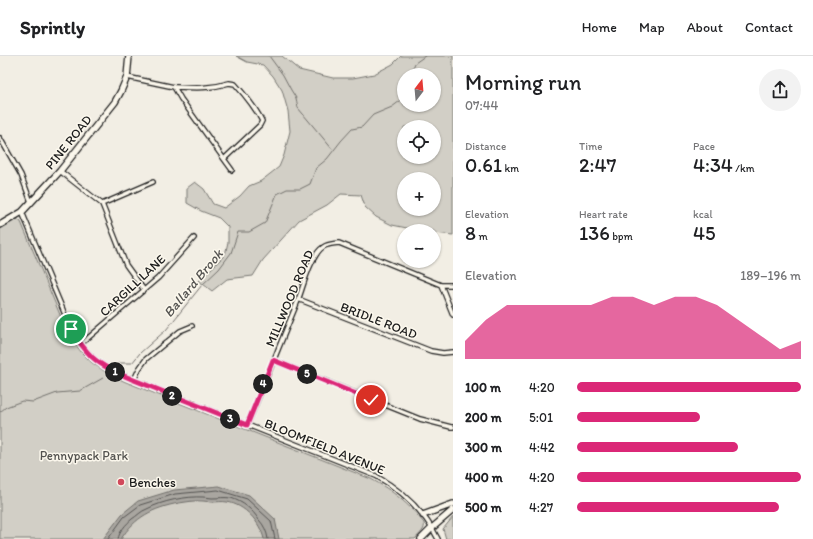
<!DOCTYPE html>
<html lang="en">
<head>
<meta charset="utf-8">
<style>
  :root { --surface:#fff; --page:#f2f2f2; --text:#202124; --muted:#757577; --line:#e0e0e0; --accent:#db2777 }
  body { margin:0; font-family:Itim,sans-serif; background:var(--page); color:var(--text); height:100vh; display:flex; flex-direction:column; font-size:15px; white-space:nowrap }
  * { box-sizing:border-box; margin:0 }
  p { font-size:13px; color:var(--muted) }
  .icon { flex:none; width:22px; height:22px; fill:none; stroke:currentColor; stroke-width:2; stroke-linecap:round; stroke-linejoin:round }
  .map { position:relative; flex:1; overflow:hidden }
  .details { display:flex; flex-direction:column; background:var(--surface); width:360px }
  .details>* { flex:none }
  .needle { width:26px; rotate:16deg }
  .fabs { position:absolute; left:397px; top:12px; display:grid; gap:8px }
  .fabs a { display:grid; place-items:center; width:44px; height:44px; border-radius:50%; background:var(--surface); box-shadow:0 1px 3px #0004; font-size:20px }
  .pin { position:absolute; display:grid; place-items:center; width:34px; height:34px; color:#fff; margin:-17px; border:2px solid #fff; border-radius:50%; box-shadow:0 1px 4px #0007 }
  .km { position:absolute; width:20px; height:20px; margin:-10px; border-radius:50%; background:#222; color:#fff; font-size:11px; line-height:20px; text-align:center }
  .round { display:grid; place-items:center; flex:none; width:42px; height:42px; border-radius:21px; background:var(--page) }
  .headline { display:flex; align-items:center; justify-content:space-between; height:68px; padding:0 12px }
  h1 { font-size:22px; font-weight:600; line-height:30px }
  .stats { display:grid; grid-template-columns:repeat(3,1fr); gap:6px; height:68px; padding:4px 12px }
  .stats div { display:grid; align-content:center }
  .stats b { font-size:20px; font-weight:600 }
  .stats small { font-size:11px; font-weight:400 }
  .stats p { font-size:11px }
  .chart { height:112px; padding:8px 12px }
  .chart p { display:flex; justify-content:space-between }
  .chart svg { width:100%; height:72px; margin-top:4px; fill:var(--accent); opacity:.7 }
  ul { padding:0 12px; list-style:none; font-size:13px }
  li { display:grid; grid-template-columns:64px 48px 1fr; align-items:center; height:30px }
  li i { height:10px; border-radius:5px; background:var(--accent) }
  header { display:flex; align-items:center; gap:24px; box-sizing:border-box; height:56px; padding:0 20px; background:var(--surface); border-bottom:1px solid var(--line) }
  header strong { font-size:19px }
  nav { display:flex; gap:22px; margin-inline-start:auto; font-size:14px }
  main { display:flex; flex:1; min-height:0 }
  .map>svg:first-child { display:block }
  .green { fill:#d2cfc6; stroke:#777671; fill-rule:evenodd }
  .water { fill:#a9a6a0; stroke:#716f6b }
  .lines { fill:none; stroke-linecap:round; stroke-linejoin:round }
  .shore { stroke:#545351; stroke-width:1 }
  .stream { stroke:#716f6b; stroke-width:1 }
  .street-casing { stroke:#1c1c1c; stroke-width:6 }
  .secondary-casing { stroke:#1c1c1c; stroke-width:8 }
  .street { stroke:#fbf7ec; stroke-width:3.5 }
  .secondary { stroke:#fbf7ec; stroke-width:5.5 }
  .route-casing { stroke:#fff; stroke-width:8 }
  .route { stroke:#db2777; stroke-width:5 }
  .poi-dot { fill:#d1495b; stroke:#fbf7ec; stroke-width:1.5 }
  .labels { text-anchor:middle; stroke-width:3; stroke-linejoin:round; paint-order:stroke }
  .street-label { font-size:13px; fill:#1c1c1c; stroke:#fbf7ec }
  .park-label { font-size:13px; fill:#53524f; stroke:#fbf7ec }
  .poi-label { font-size:13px; fill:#1c1c1c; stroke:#fbf7ec; text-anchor:start }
  .water-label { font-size:14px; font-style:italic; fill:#545351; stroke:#fbf7ec }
</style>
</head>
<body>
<header>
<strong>Sprintly</strong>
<nav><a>Home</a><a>Map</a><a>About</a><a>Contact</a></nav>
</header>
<main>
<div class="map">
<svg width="453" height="483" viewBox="0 0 453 483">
  <rect width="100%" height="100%" fill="#f2eee4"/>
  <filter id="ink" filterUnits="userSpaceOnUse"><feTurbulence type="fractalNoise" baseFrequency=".025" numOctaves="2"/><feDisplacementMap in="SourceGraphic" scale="8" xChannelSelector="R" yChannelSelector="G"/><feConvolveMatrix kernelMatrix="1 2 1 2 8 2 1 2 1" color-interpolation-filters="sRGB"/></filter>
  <g filter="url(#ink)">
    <!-- green -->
    <path class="green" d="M236 0H282L299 14 333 22H353L374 18 393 8 401 0H453V179L434 177V175H422L392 169 376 161 365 151 361 139 341 138 327 149 299 164 263 204 253 220 227 223 212 235 199 225 225 199 228 186V171L219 162 201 155 187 147V132L195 126 204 133 213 148 224 152 240 140 249 130 261 125 279 111 284 99 290 75 288 55 282 34 273 20 263 9 247 6ZM404 19H434V49H404ZM404 71H434V101H404ZM404 123H434V153H404Z
      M17 163 21 166 66 273 72 284 82 297 91 306 110 319 126 326 371 423C392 434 409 448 424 467 426 474 419 478 415 483H0V173L14 164Z
      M453 461V483H446L443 473Z"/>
    <!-- water -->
    <path class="water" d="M219 430 249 439 275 463 279 483H264C260 466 245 449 227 446 222 445 217 446 212 446 209 446 206 445 203 445 195 444 187 446 179 447 153 452 135 461 121 483H103L122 458 138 445 174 434Z"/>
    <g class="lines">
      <!-- shore -->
      <path class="shore" d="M108 483 124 461 140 449 175 438 218 434 247 443 271 465 275 483
        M118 483C119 476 126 468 132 463 137 460 141 455 147 453 162 445 186 440 203 441 206 441 209 442 212 442 219 442 224 441 231 442 243 446 252 453 259 464 264 469 267 476 268 483"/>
      <!-- stream -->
      <path class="stream" d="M269 0 283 19 291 34 296 42 298 52 333 94
        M410 19 415 7 425 0
        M119 307H132L140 297 166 274 202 229 219 213 231 197 238 176H249L265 167 277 138 287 133H300L310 128 316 112 327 103 341 85 352 73 362 71 373 59 392 51 400 45 404 32
        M0 356 6 351 22 345 33 346 57 337 80 335 103 322"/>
      <defs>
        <path id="street" d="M127 21 174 31
          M229 27 235 28C245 39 255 51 262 65L260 69 224 103 181 43 174 31C195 32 210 33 229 27Z
          M0 82 21 119 31 146
          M224 103 232 114
          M60 115 102 148 126 209 144 234
          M102 148 153 126
          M22 156 71 273C77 283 84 293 92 301 104 312 120 318 134 324L376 420C403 435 424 455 438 483
          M441 229 453 259
          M298 243 431 295 443 297 453 296
          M81 288 158 222 194 182
          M273 304 420 363 451 371H453
          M134 324 139 313 146 303 180 275 192 270
          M247 369C264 329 280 288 297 247 303 232 307 212 316 199 322 189 328 188 339 187L441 229H453"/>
        <path id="secondary" d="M0 169 22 156 60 115 115 46 121 35 127 21 129 0
          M423 459 453 448
          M421 483 432 472 453 454"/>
      </defs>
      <!-- street casing -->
      <use href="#street" class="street-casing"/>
      <!-- secondary casing -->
      <use href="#secondary" class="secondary-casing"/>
      <!-- street -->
      <use href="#street" class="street"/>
      <!-- secondary -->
      <use href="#secondary" class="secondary"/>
    </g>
  </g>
  <g class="lines" filter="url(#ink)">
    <defs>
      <path id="route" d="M71 273C77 283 84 293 92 301 104 312 120 318 134 324L247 369 273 304 371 344"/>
    </defs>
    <!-- route casing -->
    <use href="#route" class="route-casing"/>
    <!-- route -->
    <use href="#route" class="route"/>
  </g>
  <!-- markers -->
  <circle class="poi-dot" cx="121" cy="426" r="4"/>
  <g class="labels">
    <!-- street labels -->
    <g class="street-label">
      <text transform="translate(68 86) rotate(-51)" y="5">PINE ROAD</text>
      <text transform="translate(132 229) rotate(-43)" y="5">CARGILL LANE</text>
      <text transform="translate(289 242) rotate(-67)" y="5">MILLWOOD ROAD</text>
      <text transform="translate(379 264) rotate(21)" y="5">BRIDLE ROAD</text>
      <text transform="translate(325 390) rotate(22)" y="5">BLOOMFIELD AVENUE</text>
    </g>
    <!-- park labels -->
    <g class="park-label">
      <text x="84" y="404">Pennypack Park</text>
    </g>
    <!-- poi labels -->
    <g class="poi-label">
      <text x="129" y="431">Benches</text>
    </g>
    <!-- water labels -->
    <g class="water-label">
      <text transform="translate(193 227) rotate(-50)" y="5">Ballard Brook</text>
    </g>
  </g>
</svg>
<div class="fabs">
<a><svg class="needle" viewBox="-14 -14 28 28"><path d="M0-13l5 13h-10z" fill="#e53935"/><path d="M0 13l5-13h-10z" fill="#757577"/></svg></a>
<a><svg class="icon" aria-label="locate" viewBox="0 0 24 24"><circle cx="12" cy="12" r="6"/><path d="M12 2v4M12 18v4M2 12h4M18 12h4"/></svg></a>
<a>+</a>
<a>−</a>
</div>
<div class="pin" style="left:71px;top:273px;background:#1e9e55"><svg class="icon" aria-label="arrive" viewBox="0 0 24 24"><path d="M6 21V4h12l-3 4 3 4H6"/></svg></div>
<div class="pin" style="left:371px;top:344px;background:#d93025"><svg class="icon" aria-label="check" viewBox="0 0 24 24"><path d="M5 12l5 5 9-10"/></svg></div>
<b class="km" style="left:115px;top:316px">1</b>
<b class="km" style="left:172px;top:340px">2</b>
<b class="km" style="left:230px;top:363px">3</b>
<b class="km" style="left:263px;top:328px">4</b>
<b class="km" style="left:307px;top:318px">5</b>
</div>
<section class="details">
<div class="headline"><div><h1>Morning run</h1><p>07:44</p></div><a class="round"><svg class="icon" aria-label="share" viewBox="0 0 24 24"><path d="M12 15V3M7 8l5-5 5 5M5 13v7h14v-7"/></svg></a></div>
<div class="stats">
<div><p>Distance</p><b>0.61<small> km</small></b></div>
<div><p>Time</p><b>2:47</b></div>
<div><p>Pace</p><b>4:34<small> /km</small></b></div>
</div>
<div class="stats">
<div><p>Elevation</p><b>8<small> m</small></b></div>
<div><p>Heart rate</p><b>136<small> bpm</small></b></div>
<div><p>kcal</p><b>45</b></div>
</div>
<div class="chart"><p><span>Elevation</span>189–196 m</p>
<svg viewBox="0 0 160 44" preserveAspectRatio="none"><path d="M0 44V33L10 20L20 11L30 11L40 11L50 11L60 11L70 6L80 6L90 11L100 6L110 6L120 11L130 20L140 29L150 38L160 33V44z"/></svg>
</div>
<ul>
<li><b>100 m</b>4:20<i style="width:100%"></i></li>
<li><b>200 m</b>5:01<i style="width:55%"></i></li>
<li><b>300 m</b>4:42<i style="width:72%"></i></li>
<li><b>400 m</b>4:20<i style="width:100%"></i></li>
<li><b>500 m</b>4:27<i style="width:90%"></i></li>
</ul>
</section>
</main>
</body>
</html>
